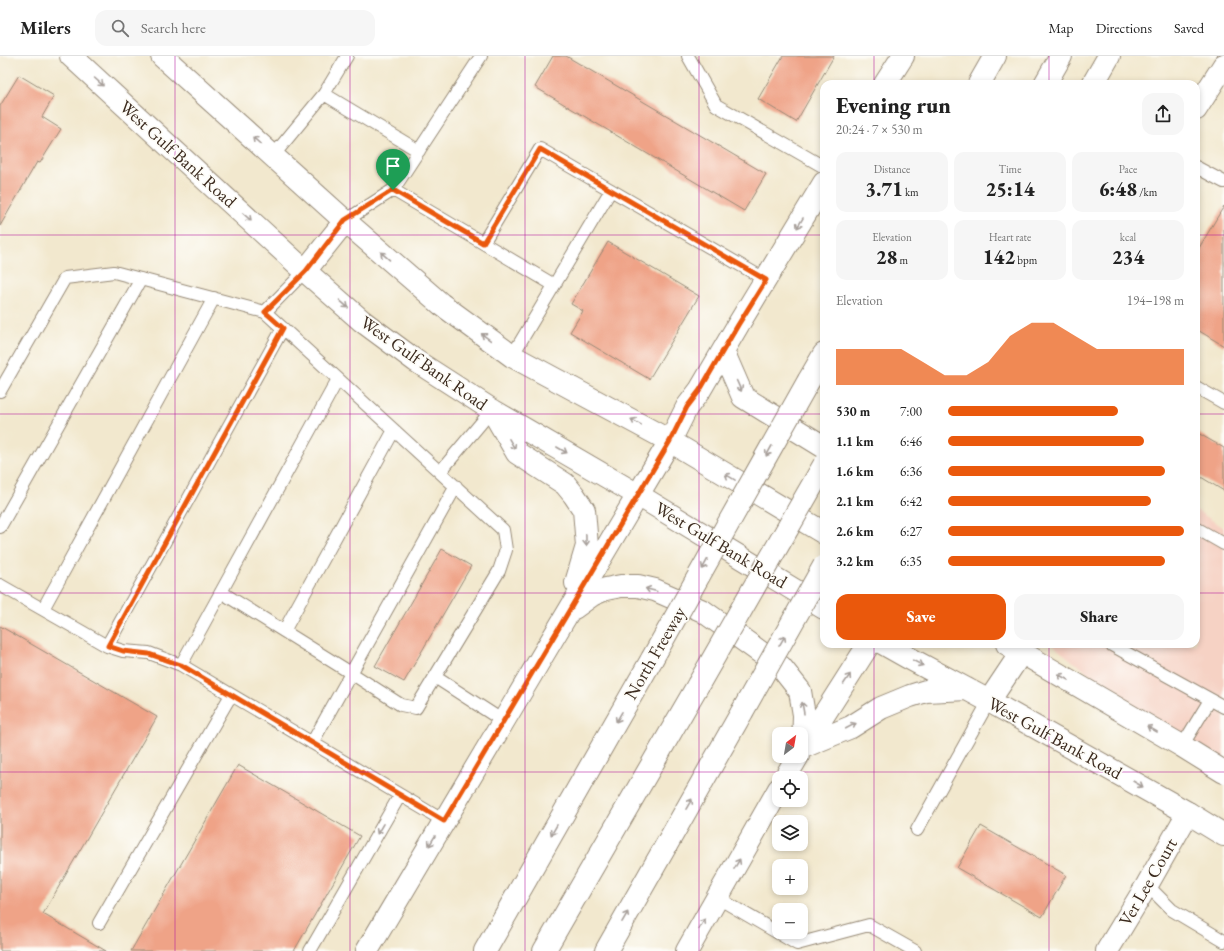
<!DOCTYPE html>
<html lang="en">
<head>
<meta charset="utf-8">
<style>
  :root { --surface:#fff; --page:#f6f6f6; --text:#222; --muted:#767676; --line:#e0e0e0; --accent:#ea580c }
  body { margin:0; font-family:"EB Garamond",serif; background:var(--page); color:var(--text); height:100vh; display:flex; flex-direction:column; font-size:15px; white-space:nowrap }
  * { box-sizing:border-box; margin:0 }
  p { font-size:13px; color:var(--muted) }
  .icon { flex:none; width:22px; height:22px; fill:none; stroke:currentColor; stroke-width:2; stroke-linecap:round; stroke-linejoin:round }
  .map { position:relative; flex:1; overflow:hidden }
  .sheet { position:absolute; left:820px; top:24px; width:380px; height:568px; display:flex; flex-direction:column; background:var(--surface); border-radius:12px; box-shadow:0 2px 6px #0003 }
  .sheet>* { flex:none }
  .needle { width:26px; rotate:31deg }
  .fabs { position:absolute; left:772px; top:671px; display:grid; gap:8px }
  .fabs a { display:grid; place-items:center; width:36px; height:36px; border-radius:8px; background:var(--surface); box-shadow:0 2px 6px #0003; font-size:20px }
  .pin { position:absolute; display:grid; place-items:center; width:34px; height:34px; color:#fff; margin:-41px -17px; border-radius:50% 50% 50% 0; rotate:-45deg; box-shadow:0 0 4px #0007 }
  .pin .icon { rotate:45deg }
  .round { display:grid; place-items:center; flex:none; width:42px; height:42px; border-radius:12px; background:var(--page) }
  .head { display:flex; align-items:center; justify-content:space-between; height:68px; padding:0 16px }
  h1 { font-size:22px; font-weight:800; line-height:30px }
  .figures { display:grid; grid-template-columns:repeat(3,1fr); gap:6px; height:68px; padding:4px 16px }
  .figures div { display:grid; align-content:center; border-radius:10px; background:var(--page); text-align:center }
  .figures b { font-size:20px; font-weight:800 }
  .figures small { font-size:11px; font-weight:400 }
  .figures p { font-size:11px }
  .chart { height:112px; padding:8px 16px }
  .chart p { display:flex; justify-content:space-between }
  .chart svg { width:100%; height:72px; margin-top:4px; fill:var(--accent); opacity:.7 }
  .button { display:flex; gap:8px; margin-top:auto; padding:8px 16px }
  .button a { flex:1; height:46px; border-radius:12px; background:var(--accent); color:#fff; font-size:16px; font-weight:800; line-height:46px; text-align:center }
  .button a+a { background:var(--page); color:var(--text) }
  ul { padding:0 16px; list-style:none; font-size:13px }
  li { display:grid; grid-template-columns:64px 48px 1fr; align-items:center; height:30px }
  li i { height:10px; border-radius:5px; background:var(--accent) }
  header { display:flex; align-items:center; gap:24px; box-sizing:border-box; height:56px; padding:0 20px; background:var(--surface); border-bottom:1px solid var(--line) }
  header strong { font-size:19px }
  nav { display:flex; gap:22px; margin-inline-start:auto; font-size:14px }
  .search { width:280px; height:36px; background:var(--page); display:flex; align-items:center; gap:10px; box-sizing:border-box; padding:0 14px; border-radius:12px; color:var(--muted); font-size:15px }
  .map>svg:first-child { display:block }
  .built { fill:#f6d2c4 }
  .building { fill:#efa387 }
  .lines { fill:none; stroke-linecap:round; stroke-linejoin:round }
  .lane-casing { stroke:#968976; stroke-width:14 }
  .street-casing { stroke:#968976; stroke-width:24 }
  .secondary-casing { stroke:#968976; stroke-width:24 }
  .highway-casing { stroke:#968976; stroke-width:24 }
  .lane { stroke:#fff; stroke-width:12 }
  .street { stroke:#fff; stroke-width:22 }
  .secondary { stroke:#fff; stroke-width:22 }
  .highway { stroke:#fff; stroke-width:22 }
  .highway-bridge-casing { stroke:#968976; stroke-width:24; stroke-linecap:butt }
  .highway-bridge { stroke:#fff; stroke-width:22 }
  .oneway { stroke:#a79f9a }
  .route-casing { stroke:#fff; stroke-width:8 }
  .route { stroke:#ea580c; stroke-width:5 }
  .grid { fill:none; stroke:#b5179e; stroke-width:1; stroke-opacity:0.55 }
  .labels { text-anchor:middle; stroke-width:3.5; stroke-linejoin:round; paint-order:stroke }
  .street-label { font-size:18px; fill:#3b2a1e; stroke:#fdfcf7 }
</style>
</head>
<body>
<header>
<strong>Milers</strong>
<div class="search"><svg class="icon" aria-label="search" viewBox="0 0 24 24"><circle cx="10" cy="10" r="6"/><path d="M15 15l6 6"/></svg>Search here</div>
<nav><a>Map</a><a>Directions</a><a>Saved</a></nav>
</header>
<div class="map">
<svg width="1224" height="895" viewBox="0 0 1224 895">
  <rect width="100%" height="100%" fill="#fdfcf7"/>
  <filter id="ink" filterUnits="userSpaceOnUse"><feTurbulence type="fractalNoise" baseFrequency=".025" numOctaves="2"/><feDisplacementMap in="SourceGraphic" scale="8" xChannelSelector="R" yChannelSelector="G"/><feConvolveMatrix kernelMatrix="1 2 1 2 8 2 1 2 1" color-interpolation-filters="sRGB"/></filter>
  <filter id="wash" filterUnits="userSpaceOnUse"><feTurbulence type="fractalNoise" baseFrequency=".012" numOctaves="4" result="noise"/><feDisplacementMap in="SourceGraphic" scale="16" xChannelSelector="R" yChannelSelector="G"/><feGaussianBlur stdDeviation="0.9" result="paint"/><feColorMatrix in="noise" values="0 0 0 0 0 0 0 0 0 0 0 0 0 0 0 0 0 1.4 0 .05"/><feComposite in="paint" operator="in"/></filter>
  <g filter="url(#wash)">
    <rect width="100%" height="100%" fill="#f2e8ce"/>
    <!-- built -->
    <path class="built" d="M1196 454 1224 472V725L1051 588H1196Z"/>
    <g id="blocks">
      <!-- building -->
      <path class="building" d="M553 0H566L766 118 744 155 535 31Z
        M783 0H834L796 66 758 43Z
        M19 19 54 40 42 61 61 73 40 107 37 106 0 170V50Z
        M1224 150V290L1196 273V197Z
        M608 186 699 240 649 323 570 276 583 255 571 248Z
        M1196 376 1224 392V435L1196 418Z
        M442 493 471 510 404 626 375 610Z
        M0 570 157 661 43 858 106 895H0Z
        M238 709 360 780 294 895H131Z
        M981 770 1066 819 1042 861 957 812Z"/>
    </g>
  </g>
  <g filter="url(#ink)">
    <use href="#blocks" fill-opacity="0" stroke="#968976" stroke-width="1"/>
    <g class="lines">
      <defs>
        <path id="lane" d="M688 0 716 49 824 111
          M324 38 419 95
          M273 100 324 38 347 0
          M1196 111 1224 126
          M393 134 483 187
          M345 165 393 134 481 0
          M554 229 483 187 540 93 766 224
          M512 300 611 134
          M1196 331 1224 347
          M0 335 65 222 114 216 265 256 305 215
          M440 416 492 354
          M0 471 141 223
          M1196 472 1224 488
          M0 529 107 590 123 595 149 597 181 609 444 765
          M221 536 351 617 401 649 416 652 499 515 506 494 503 474 265 256
          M43 553 214 242
          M284 575 394 374
          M1110 588 1224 651
          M107 590 283 272
          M181 609 338 323
          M435 621 503 665
          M312 687 456 430
          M1182 690 1210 644
          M917 774 989 645
          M1147 829 1172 854 1224 885
          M718 842 797 888 869 869 915 895
          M99 867 231 639
          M310 895 400 739"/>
        <path id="street" d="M1107 895 1147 829 1188 757"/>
        <path id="secondary" d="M71 0 305 215 362 265 416 305 492 354 638 439 824 552
          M162 0 345 165 441 248 512 300 670 385 824 477
          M885 28 903 0
          M1196 53 1224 9
          M305 215 345 165
          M723 295 743 341 824 391
          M492 354 517 397 565 428 574 439 584 454 587 490 576 527
          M574 552 592 539 606 533 621 530H638L655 534 703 555 781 611 800 635 804 659 803 691
          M884 588 907 601 989 645 1188 757 1224 779
          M1007 588 1182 690 1224 716
          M989 645 1021 597
          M804 690 869 588
          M803 691 851 671 881 652 910 640 926 635 967 633
          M785 722 798 700
          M367 895 670 385 687 351 700 334 738 269 824 127
          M687 895 779 733"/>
        <path id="highway" d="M979 28 995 0
          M1045 28 1061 0
          M1093 28 1109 0
          M809 324 824 298
          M485 895 652 603
          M544 895 698 629
          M606 895 742 656"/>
      </defs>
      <!-- lane casing -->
      <use href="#lane" class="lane-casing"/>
      <!-- street casing -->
      <use href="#street" class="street-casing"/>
      <!-- secondary casing -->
      <use href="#secondary" class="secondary-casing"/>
      <!-- highway casing -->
      <use href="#highway" class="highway-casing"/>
      <!-- lane -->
      <use href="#lane" class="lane"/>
      <!-- street -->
      <use href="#street" class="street"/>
      <!-- secondary -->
      <use href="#secondary" class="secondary"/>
      <!-- highway -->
      <use href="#highway" class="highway"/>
      <defs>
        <path id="highway-bridge" d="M652 603 809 324
          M698 629 824 409
          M742 656 824 510"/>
      </defs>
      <!-- highway-bridge casing -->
      <use href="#highway-bridge" class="highway-bridge-casing"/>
      <!-- highway-bridge -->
      <use href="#highway-bridge" class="highway-bridge"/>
    </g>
    <!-- one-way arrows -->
    <defs><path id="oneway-shaft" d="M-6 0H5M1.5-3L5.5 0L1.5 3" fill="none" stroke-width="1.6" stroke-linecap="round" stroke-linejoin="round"/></defs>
    <g class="oneway">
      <use href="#oneway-shaft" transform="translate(99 26) rotate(42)"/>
      <use href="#oneway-shaft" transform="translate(257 85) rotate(-138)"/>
      <use href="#oneway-shaft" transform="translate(247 161) rotate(42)"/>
      <use href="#oneway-shaft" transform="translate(800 167) rotate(121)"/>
      <use href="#oneway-shaft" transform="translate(385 200) rotate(-139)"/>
      <use href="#oneway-shaft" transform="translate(344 248) rotate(41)"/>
      <use href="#oneway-shaft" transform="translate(486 281) rotate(-144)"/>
      <use href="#oneway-shaft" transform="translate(739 330) rotate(66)"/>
      <use href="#oneway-shaft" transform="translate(636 366) rotate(-151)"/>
      <use href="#oneway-shaft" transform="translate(512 388) rotate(60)"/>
      <use href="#oneway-shaft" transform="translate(562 394) rotate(30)"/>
      <use href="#oneway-shaft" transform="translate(769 395) rotate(119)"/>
      <use href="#oneway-shaft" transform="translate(730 421) rotate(-149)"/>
      <use href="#oneway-shaft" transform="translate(586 484) rotate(89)"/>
      <use href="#oneway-shaft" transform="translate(705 508) rotate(119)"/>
      <use href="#oneway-shaft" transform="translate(651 534) rotate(-165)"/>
      <use href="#oneway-shaft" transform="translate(782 585) rotate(-60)"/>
      <use href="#oneway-shaft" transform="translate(918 607) rotate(28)"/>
      <use href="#oneway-shaft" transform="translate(1063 621) rotate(-150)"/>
      <use href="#oneway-shaft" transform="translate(847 623) rotate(-56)"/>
      <use href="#oneway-shaft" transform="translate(803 652) rotate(-100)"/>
      <use href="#oneway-shaft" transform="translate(619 661) rotate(120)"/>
      <use href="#oneway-shaft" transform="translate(851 670) rotate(-28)"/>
      <use href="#oneway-shaft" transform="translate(1152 673) rotate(-150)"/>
      <use href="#oneway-shaft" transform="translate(1138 728) rotate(30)"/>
      <use href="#oneway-shaft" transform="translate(689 748) rotate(-60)"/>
      <use href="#oneway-shaft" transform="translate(380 773) rotate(120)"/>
      <use href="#oneway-shaft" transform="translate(554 774) rotate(120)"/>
      <use href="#oneway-shaft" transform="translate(432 785) rotate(121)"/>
      <use href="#oneway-shaft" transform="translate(737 808) rotate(-60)"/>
      <use href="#oneway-shaft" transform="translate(625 861) rotate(-60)"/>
      <use href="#oneway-shaft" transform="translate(702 868) rotate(-60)"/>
    </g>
  </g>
  <g class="lines" filter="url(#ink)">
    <defs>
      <path id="route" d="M540 93 766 224 738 269 700 334 687 351 670 385 444 765 181 609 149 598 123 595 108 590 283 272 265 256 306 215 345 164 393 134 483 187Z"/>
    </defs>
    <!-- route casing -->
    <use href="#route" class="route-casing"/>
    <!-- route -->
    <use href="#route" class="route"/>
  </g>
  <!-- grid -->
  <path class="grid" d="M175 0V895M350 0V895M525 0V895M699 0V895M874 0V28M1049 0V28M0 179H824M1196 179H1224M0 358H824M1196 358H1224M0 537H824M1196 537H1224M874 588V895M1049 588V895M0 716H1224"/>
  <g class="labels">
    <!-- street labels -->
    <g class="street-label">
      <text transform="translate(178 98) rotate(42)" y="6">West Gulf Bank Road</text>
      <text transform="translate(424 307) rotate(35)" y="6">West Gulf Bank Road</text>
      <text transform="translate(721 489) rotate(31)" y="6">West Gulf Bank Road</text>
      <text transform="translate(655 597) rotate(-60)" y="6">North Freeway</text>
      <text transform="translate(1055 682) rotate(29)" y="6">West Gulf Bank Road</text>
      <text transform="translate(1148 826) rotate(-60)" y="6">Ver Lee Court</text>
    </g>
  </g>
</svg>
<div class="fabs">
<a><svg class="needle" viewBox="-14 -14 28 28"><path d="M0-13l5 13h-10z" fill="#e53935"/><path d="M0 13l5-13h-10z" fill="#767676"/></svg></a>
<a><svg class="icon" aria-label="locate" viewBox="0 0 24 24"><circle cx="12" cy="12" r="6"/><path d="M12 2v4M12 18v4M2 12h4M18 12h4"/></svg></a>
<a><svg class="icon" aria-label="layers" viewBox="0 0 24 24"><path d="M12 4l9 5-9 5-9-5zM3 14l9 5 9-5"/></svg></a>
<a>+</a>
<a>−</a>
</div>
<div class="pin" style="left:393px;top:134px;background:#1e9e55"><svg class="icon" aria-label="arrive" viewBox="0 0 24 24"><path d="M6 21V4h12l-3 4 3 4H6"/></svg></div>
<section class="sheet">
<div class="head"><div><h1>Evening run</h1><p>20:24 · 7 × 530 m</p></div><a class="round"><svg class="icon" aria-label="share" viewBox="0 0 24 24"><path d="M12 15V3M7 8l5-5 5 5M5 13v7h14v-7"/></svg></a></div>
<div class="figures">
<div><p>Distance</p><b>3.71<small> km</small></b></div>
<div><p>Time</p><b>25:14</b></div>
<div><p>Pace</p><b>6:48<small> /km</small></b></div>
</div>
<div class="figures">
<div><p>Elevation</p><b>28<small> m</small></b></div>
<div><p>Heart rate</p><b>142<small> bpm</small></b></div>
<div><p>kcal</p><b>234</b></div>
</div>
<div class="chart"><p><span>Elevation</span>194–198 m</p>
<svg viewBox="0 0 160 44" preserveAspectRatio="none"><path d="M0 44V22L10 22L20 22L30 22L40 30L50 38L60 38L70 30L80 14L90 6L100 6L110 14L120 22L130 22L140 22L150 22L160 22V44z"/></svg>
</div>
<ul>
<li><b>530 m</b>7:00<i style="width:72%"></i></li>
<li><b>1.1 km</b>6:46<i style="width:83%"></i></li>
<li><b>1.6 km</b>6:36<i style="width:92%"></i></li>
<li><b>2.1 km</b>6:42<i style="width:86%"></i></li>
<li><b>2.6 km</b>6:27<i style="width:100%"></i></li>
<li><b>3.2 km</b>6:35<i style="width:92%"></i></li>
</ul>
<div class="button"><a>Save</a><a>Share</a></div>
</section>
</div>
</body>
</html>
